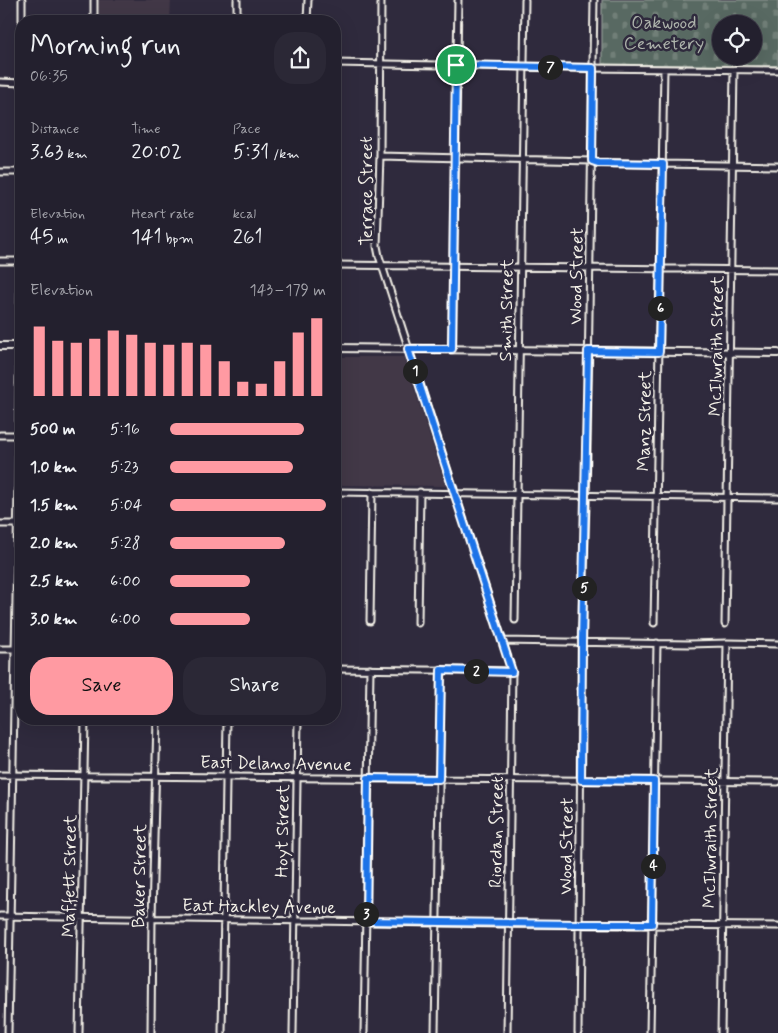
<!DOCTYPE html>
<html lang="en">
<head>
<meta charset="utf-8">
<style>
  :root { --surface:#23202e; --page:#2b2836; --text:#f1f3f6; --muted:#a3a3aa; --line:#403e4a; --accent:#ff9aa2 }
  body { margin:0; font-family:Mynerve,sans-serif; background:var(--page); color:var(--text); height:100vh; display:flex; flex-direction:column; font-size:19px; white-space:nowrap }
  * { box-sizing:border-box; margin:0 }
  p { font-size:16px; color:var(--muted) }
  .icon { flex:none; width:28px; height:28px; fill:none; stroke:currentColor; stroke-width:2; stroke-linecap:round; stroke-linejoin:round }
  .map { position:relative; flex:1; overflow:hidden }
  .details { position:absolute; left:15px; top:15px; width:326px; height:710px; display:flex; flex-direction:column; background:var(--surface); border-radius:20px; box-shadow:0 5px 20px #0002,0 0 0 1px var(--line) }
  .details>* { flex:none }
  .buttons { position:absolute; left:712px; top:15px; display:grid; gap:10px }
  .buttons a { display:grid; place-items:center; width:50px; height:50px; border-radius:50%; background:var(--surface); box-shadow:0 5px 20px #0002,0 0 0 1px var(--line); font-size:25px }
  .pin { position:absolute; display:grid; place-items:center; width:42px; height:42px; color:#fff; margin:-21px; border:2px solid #fff; border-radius:50%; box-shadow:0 1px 5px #0007 }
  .km { position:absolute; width:25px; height:25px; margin:-12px; border-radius:50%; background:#222; color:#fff; font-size:14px; line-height:25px; text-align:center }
  .round { display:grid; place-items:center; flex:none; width:52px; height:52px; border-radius:20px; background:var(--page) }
  .head { display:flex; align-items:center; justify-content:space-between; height:85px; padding:0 15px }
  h1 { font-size:28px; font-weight:600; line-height:38px }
  .metrics { display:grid; grid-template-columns:repeat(3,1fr); gap:8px; height:85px; padding:5px 15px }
  .metrics div { display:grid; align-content:center }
  .metrics b { font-size:21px; font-weight:600 }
  .metrics small { font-size:14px; font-weight:400 }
  .metrics p { font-size:14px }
  .chart { height:140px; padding:10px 15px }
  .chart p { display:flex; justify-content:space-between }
  .chart svg { width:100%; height:90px; margin-top:5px; stroke:var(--accent); stroke-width:6 }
  .primary-button { display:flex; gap:10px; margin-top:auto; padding:10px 15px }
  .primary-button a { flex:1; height:58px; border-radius:20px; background:var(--accent); color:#111; font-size:20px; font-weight:600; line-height:58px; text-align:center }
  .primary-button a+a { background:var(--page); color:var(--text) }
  ul { padding:0 15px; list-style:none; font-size:16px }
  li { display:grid; grid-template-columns:80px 60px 1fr; align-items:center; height:38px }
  li i { height:12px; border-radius:6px; background:var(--accent) }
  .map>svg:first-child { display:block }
  .built { fill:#423747 }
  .cemetery { fill:url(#cemetery-stones); stroke:#a6ada5; fill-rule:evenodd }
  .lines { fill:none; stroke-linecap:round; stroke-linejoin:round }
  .minor-casing { stroke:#f4f1e8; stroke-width:9 }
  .major-casing { stroke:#f4f1e8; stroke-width:10 }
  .minor { stroke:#2f2a3d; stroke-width:5 }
  .major { stroke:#2f2a3d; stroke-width:6 }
  .route-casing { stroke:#fff; stroke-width:10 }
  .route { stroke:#1a73e8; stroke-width:6 }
  .labels { text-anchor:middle; stroke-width:5; stroke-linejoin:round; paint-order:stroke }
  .park-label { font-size:18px; fill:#aeb4ac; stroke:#2f2a3d }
  .street-label { font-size:18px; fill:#f4f1e8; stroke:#2f2a3d }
</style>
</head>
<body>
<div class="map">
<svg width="778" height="1033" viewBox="0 0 778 1033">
  <defs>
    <pattern id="cemetery-stones" width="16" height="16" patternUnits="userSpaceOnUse" patternTransform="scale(1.25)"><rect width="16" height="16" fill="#586962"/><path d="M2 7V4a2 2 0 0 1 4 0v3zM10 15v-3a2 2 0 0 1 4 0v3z" fill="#717f78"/></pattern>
  </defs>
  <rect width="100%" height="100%" fill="#2f2a3d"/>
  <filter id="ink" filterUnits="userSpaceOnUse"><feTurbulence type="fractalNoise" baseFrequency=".02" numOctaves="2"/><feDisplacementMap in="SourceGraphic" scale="10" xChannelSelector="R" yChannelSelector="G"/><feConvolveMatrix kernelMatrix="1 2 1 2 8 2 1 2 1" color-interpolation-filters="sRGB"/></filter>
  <g filter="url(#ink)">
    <!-- built -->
    <path class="built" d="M99 0H171L170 21H99Z
      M335 357H404L446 486 335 485Z"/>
    <!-- cemetery -->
    <path class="cemetery" d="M602 0H778V66L602 64ZM721 24H754V56H721Z"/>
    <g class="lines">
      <defs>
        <path id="minor" d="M381 0 380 156 377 246 379 256 512 671 507 1033
          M22 21V0
          M94 21V0
          M237 21V0
          M307 21 308 0
          M335 63 587 68 778 70
          M0 82 21 83
          M380 156 592 161 597 163 778 166
          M0 172H21
          M0 261H21
          M335 265 778 270
          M452 349 458 0
          M0 435H18
          M335 492 778 498
          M0 524H17
          M515 620 525 0
          M370 621 372 492
          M418 623 420 492
          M654 623 664 69
          M725 624 734 70
          M502 641 689 644 727 643 778 644
          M0 649H15
          M335 669 512 671
          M0 775 778 782
          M0 916 508 924 778 926
          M8 1033 18 489 21 227
          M79 1033 85 719
          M151 1033 152 918 157 719
          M222 1033 227 719
          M293 1033 298 719
          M364 1033 370 669
          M435 1033 441 670
          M578 1033 582 630 586 501 594 0
          M650 1033 657 643
          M721 1033 727 643"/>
        <path id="major" d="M0 346H21
          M335 348 778 353"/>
      </defs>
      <!-- minor casing -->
      <use href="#minor" class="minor-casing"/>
      <!-- major casing -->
      <use href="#major" class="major-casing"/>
      <!-- minor -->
      <use href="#minor" class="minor"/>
      <!-- major -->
      <use href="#major" class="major"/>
    </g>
  </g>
  <g class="lines" filter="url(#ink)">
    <defs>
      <path id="route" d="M456 65 593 68 592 161 598 163 663 164 659 352 588 351 582 642 581 780 654 781 652 924H579L366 921 368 778 439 779 441 670 512 672 408 349H452Z"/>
    </defs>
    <!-- route casing -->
    <use href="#route" class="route-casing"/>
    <!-- route -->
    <use href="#route" class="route"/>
  </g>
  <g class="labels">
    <!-- park labels -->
    <g class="park-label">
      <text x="664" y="28">Oakwood<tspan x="664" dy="21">Cemetery</tspan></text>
    </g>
    <!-- street labels -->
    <g class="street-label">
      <text transform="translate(366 191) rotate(-90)" y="6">Terrace Street</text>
      <text transform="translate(576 276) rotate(-89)" y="6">Wood Street</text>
      <text transform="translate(506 310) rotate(-89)" y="6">Smith Street</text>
      <text transform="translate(716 346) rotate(-89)" y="6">McIlwraith Street</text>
      <text transform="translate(644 421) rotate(-89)" y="6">Manz Street</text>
      <text transform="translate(276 763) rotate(1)" y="6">East Delano Avenue</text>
      <text transform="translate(282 831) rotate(-89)" y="6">Hoyt Street</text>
      <text transform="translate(496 832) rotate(-89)" y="6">Riordan Street</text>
      <text transform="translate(710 838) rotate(-89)" y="6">McIlwraith Street</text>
      <text transform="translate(566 846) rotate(-89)" y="6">Wood Street</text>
      <text transform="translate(69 876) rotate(-89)" y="6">Maffett Street</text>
      <text transform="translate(139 876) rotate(-89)" y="6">Baker Street</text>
      <text transform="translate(259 906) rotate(1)" y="6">East Hackley Avenue</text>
    </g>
  </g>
</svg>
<div class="buttons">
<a><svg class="icon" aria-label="locate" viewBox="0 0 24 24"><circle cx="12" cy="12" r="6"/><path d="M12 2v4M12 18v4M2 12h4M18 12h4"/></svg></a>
</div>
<div class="pin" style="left:456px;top:65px;background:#1e9e55"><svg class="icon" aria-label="arrive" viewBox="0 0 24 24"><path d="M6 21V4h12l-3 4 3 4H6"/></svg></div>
<b class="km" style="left:415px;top:371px">1</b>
<b class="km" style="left:476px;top:671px">2</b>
<b class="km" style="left:366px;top:914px">3</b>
<b class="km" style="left:653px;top:866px">4</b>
<b class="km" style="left:584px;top:588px">5</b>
<b class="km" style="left:660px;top:308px">6</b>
<b class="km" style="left:550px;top:67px">7</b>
<section class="details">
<div class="head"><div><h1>Morning run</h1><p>06:35</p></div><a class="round"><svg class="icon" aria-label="share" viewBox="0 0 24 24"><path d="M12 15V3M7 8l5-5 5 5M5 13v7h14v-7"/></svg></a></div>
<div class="metrics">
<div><p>Distance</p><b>3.63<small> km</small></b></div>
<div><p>Time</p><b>20:02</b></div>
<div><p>Pace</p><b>5:31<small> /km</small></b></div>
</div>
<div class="metrics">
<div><p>Elevation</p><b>45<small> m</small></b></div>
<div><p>Heart rate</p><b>141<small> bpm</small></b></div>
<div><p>kcal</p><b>261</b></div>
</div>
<div class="chart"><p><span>Elevation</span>143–179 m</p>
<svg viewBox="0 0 160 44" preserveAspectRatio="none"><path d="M5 44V10M15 44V17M25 44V18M35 44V16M45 44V12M55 44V14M65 44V18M75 44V19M85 44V18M95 44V19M105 44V27M115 44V37M125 44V38M135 44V27M145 44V13M155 44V6"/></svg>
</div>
<ul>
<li><b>500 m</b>5:16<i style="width:86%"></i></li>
<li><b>1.0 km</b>5:23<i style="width:79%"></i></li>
<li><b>1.5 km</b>5:04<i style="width:100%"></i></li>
<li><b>2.0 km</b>5:28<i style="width:74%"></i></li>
<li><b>2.5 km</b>6:00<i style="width:51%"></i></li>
<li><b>3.0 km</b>6:00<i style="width:51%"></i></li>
</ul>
<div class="primary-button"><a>Save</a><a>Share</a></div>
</section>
</div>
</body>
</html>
